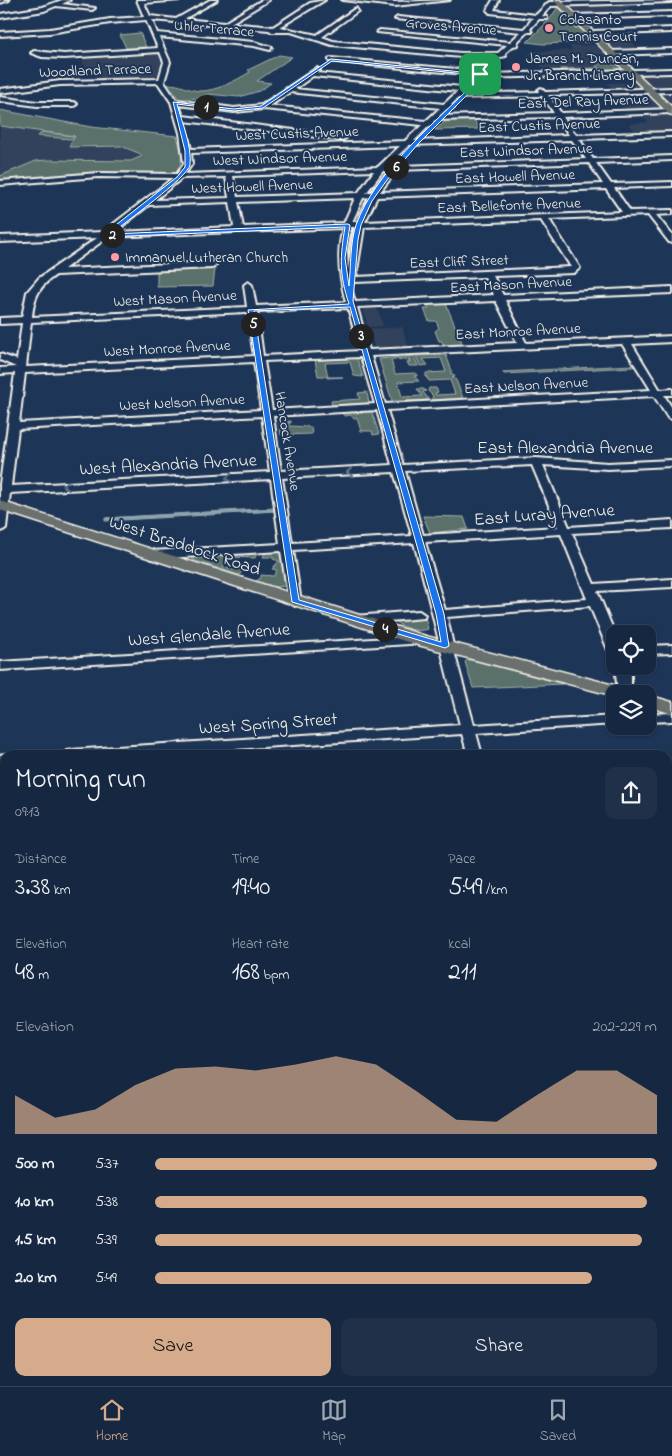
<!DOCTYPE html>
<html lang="en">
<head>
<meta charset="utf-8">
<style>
  :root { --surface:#162841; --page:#1f3048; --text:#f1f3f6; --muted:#9ea6b1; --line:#35445a; --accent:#d6ab8b }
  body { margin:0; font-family:"Indie Flower",sans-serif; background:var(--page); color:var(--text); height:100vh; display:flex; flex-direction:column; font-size:19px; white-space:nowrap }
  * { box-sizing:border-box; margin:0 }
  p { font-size:16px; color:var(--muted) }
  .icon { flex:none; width:28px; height:28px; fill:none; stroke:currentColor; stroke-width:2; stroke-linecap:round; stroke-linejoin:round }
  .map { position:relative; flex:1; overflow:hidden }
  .drawer { position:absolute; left:0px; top:750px; width:672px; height:636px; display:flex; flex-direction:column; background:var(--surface); border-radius:15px 15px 0 0; box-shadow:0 1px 4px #0004,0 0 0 1px var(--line) }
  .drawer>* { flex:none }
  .fabs { position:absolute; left:606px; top:625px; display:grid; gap:10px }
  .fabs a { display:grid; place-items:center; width:50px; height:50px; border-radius:10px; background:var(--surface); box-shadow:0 1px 4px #0004,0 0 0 1px var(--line); font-size:25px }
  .pin { position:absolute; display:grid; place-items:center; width:42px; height:42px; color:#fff; margin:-21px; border-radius:10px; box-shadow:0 2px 8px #0006 }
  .km { position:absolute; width:25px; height:25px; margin:-12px; border-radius:50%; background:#222; color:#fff; font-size:14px; line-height:25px; text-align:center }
  .round { display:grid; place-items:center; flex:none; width:52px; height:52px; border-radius:10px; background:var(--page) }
  .overview { display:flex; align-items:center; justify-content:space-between; height:85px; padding:0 15px }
  h1 { font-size:28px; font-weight:600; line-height:38px }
  .metrics { display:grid; grid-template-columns:repeat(3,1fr); gap:8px; height:85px; padding:5px 15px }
  .metrics div { display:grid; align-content:center }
  .metrics b { font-size:25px; font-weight:600 }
  .metrics small { font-size:14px; font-weight:400 }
  .metrics p { font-size:14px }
  .chart { height:140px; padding:10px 15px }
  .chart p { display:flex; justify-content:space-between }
  .chart svg { width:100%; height:90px; margin-top:5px; fill:var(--accent); opacity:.7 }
  .primary-button { display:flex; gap:10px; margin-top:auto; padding:10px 15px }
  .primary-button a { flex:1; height:58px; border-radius:10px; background:var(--accent); color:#111; font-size:20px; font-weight:600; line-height:58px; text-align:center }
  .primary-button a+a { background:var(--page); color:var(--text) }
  ul { padding:0 15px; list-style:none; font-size:16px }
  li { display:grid; grid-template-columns:80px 60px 1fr; align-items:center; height:38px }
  li i { height:12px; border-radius:6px; background:var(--accent) }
  .tab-bar { display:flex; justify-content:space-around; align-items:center; height:70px; border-top:1px solid var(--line); background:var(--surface); font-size:14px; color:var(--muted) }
  .tab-bar a { display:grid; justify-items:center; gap:2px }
  .tab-bar .selected { color:var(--accent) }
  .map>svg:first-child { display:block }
  .built { fill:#30425c }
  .green { fill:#5a706b; stroke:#a7b0aa }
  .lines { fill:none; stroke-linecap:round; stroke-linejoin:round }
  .stream { stroke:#8ba4b1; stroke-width:3 }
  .minor-casing { stroke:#f4f1e8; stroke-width:4 }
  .major-casing { stroke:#f4f1e8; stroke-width:3 }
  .minor { fill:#1d3557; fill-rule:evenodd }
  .major { fill:#6b706d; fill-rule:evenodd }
  .oneway { stroke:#68778a }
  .route { fill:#1a73e8; stroke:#fff; fill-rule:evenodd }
  .poi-dot { fill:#ff9aa2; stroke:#1d3557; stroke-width:2 }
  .labels { text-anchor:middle; stroke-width:4; stroke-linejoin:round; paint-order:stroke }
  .far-poi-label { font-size:15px; fill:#f4f1e8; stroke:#1d3557; text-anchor:start }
  .far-street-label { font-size:15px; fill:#f4f1e8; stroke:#1d3557 }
  .street-label { font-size:18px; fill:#f4f1e8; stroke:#1d3557 }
</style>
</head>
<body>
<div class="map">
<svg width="672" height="1386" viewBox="0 0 672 1386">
  <rect width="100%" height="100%" fill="#1d3557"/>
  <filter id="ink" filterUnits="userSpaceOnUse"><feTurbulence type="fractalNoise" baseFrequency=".02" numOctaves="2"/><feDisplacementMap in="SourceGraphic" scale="10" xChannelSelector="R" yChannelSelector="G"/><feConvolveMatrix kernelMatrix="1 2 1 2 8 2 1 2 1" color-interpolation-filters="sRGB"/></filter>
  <g filter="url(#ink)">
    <!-- built -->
    <path class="built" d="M560 0 622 1 630 8H622L628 14 608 15 615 22 585 24Z
      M620 31 641 51 614 52 593 32Z
      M596 45 623 71 548 73 529 54 530 52 572 50 569 46Z
      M159 52 161 65 156 78 101 79 97 70H90L82 63 87 55Z
      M672 72V108L637 73Z
      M637 82 672 116V133L637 134 629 124 648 122 637 111H629L625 107 612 102 605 93H615L607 83Z
      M0 110 91 127 177 136 183 157 178 170 173 173 96 172 0 181Z
      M377 307 383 326 369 327 367 325 365 314 362 311 365 310 364 308Z
      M402 327 409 348 375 349 369 329Z
      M0 961H5V1307H0Z"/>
    <!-- green -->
    <path class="green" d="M558 7 578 27 574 28H579L591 42 543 44 527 42 549 20Z
      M140 33 146 47 126 48 120 35Z
      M279 55 292 57 257 81 271 83 259 91 239 97 208 94 201 98 179 99 168 84C181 84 188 90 199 91 215 92 237 80 250 72L248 70Z
      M593 61H611L621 71 563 73 560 69 598 68Z
      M0 110 91 127 177 136C180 149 187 163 173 173L96 172 0 181V176L36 161 47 160 131 161 142 156 141 154 121 146 70 147 69 146 75 136 71 139 37 136 43 132 74 136 0 126Z
      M474 120 479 129 435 130 446 121Z
      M215 268 213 286 157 287V271Z
      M446 304 463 345 444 346 442 341H439L435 331 439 328 436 321H429L424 309H429L427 305Z
      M446 355 452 371 450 373 453 374 455 377 452 378 456 380 463 398 431 400 433 396 428 391 429 388H436L438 392 435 393 436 395 455 394 450 380 429 381 426 377H428H426V373L446 372 441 358 423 359 428 365 420 366 416 356Z
      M414 356 418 366H409L407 362H410L409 359 391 360 395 374 416 373 417 376H414L419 381 398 382 402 397 422 396 417 389H424L426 391 423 392 429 400 392 401 379 359Z
      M357 358 363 377 354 376 350 362 325 363 328 377H343L327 378 326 376H318L315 360Z
      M632 365 633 367 504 374 503 372Z
      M367 392 369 403 332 405 331 401 360 399 358 393Z
      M372 412 379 434 373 435 372 431H361L357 418H353L351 415 345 416 341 413Z
      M291 421V423H288L289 426 311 427 312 434 281 435 279 422Z
      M275 508 276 511 105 521V518Z
      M423 516 464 517 468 529 430 533Z
      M282 550 286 586 275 587 256 581 261 578V575L274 576 277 570 272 569 279 561 273 559V557H263L266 551Z
      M258 551 255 558 228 557 223 568 244 570 239 575 193 560 192 557 190 558 192 556Z
      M425 617 428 629C419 633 400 628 396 621Z
      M467 660H471L563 684 473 688 465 662Z
      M668 1078 672 1094V1167H668Z"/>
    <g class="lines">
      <!-- stream -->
      <path class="stream" d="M107 519 273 510"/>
      <defs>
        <path id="minor" d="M0 0H9L0 3Z
          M62 0H70L62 4 95 8 92 10 56 6 44 11 0 18V14L43 7Z
          M137 0H180L144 3 150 16 176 19 210 0H217L184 19 224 23 262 0H269L231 23 273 27 310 3 325 0 280 27 317 35 356 8 358 11 322 37 333 41 461 53H498L507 45 377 32 380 30 510 42 521 32 395 19 398 17 524 29 533 18 490 13 487 10 493 0H499L494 10 536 15 549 2 672 0V2L551 6 542 16 547 17V19H539L530 29 532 32H527L517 42 518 45 513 46 505 53 506 56 501 57 485 72 488 74 672 69V73L479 78 469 88 471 90 463 94 539 92 538 90 541 88 545 92 672 88V92L548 95 561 113 672 109V113L563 117 576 135 672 132V136L579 139 593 159 672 156V160L596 163 611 184 672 182V186L614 188 630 211 672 210V214L656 215 672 235V243L669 242 648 215 549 219 580 268 574 273 493 276 503 295 672 287V293L505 300 526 343 672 336V342L632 344 660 390 672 389V395H664L672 408V419L668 418 654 396 387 410 403 465 536 458 608 463 672 460V466L608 469 543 465 569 527 672 520V528L572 533 594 584 672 579V587L597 591 615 634V654L608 650 590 606 447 617 455 655 474 725 615 716V724L476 733 482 755H468L462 734 143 755H63L65 752 70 750 460 725C444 665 431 604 414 543L293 550 301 602 295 606 289 602 281 551 151 559 145 555 151 551 280 544 271 479 10 493 6 528 0 532V484L15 373 0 374V368L16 367 0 360V354L17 360 22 323 0 324V318L22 317 27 292 39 278 97 238 0 242V236L103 232 173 178 98 177 0 185V181L98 173 177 174 184 164 180 133 171 102 158 83 60 85 0 93V89L60 81 159 79 164 62 160 52 64 58 42 57 31 53 34 51 64 54 158 48 146 20 110 23 50 33 0 36V32L50 29 110 19 144 17ZM152 20 269 30 272 32H291L332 45 461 57H494L479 71 331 58 329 59V61L475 75 462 87 317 73 320 70 317 68 262 105 234 108 176 100 164 82 170 62 159 37 254 46 270 50 272 47 254 42 157 33ZM313 76 458 91 444 104 295 89ZM290 92 440 108 426 121 270 106ZM542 96 554 113 439 116 447 109 454 108V106L451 105 458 98ZM179 105 234 112 264 109 422 125 405 141 191 149 184 121 342 140 346 138 342 136 183 116ZM557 117 569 135 414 141 429 126 434 125 436 124 433 122 435 120ZM572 140 586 159 401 166 402 164 398 162 392 166H387L409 145ZM400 146 378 167 185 174 192 164 191 153ZM589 163 603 184 380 192 397 170ZM374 171 358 193 237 197 233 176ZM383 171H389L372 192 366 193ZM226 177 229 198 155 200 182 178ZM606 189 622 212 365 222 377 197ZM369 197 357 222H352L363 198ZM355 198 344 223 243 227 238 202ZM230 202 234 227 115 232 149 205ZM541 220 571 267 356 277 364 227ZM351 227H355L348 270 347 250ZM343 228C336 253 339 277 346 302L256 306 252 285 248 282 244 285 247 307 32 317C34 297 39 286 56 275L212 268 216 265 212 262 64 269 108 237ZM485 277 494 295 355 302 350 284 355 282ZM496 301 517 343 369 350 357 307ZM348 308 360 351 263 356 257 312ZM247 312 254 356 26 367 31 322ZM622 344 651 390 385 404 371 356ZM361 357 375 404 272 410 264 361ZM254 362 261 410 19 423 25 373ZM377 410 392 465 281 471 273 416ZM262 416 270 472 11 486 18 429ZM532 465 558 527 423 535 405 471ZM394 472 412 536 292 543 282 478ZM561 534 587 599 445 610 425 542Z
          M342 0 395 2 450 0 395 6Z
          M672 12V16L574 19 571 17 574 15Z
          M672 28V32L591 35 588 33 591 31Z
          M672 49V53L611 55 608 53 611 51Z
          M0 97 37 102H74L77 104 74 106H37L0 101Z
          M419 611 425 615 424 618 354 624 348 620 354 616Z
          M420 636 427 640 425 643 0 670V662Z
          M672 645V653L648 654V646Z
          M615 665 628 666 631 674V694L618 693Z
          M672 713V721L648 722V714Z
          M5 754 8 755H5V764L0 765V755Z
          M672 796V806L668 807V797Z
          M0 833 5 834V862L0 860Z
          M668 894H672V906H668Z
          M5 945V957L0 958V946Z
          M672 1006V1020L668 1021V1007Z
          M668 1170H672V1186L668 1188Z
          M668 1223 672 1224V1247L668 1245Z
          M668 1251 672 1252V1280L668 1279Z
          M668 1341H672V1361H668Z
          M129 1381H151L152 1386H130Z
          M520 1381H559L557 1386H518Z"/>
        <path id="major" d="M553 0H561L672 107V115L669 114Z
          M0 501 426 636 633 690 636 694H615V696L414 644 0 510Z
          M648 695 672 702V714L648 706Z"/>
      </defs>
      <!-- minor casing -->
      <use href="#minor" class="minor-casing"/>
      <!-- major casing -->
      <use href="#major" class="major-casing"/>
      <!-- minor -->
      <use href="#minor" class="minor"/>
      <!-- major -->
      <use href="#major" class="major"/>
    </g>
    <!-- one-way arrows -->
    <defs><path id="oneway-chevron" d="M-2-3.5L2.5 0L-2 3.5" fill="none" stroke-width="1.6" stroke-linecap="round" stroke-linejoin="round" transform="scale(1.25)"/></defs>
    <g class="oneway">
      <use href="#oneway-chevron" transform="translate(350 472) rotate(177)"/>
      <use href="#oneway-chevron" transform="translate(229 478) rotate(177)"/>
      <use href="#oneway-chevron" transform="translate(66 486) rotate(177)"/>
    </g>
  </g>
  <!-- route -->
  <path class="route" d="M331 59 482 74 467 89 471 91 418 144 387 180 372 201 361 225 358 240 353 301 444 614 449 646 445 648 292 602 248 310 349 304C339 274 340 257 345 227L106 237 103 235 177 177 185 167V151L173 102 234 109 261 106ZM332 61 477 75 462 90 466 91C428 129 375 173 356 225 350 243 351 266 349 286L345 258 350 225 348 224 111 234C124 223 188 177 190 165 192 145 182 123 177 104L234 111 263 108ZM350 307 436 614 441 642 299 600 254 311Z"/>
  <!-- markers -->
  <g class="poi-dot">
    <circle cx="549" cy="28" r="5"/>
    <circle cx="516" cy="67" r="5"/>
    <circle cx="115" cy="257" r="5"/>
  </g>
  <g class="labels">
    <!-- far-poi labels -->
    <g class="far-poi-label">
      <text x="559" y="24">Colasanto<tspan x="559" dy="17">Tennis Court</tspan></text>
      <text x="526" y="63">James M. Duncan,<tspan x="526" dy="17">Jr. Branch Library</tspan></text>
      <text x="125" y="262">Immanuel Lutheran Church</text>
    </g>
    <!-- far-street labels -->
    <g class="far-street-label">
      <text transform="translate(451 26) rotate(5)" y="5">Groves Avenue</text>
      <text transform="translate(214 28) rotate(5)" y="5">Uhler Terrace</text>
      <text transform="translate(95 70) rotate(-2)" y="5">Woodland Terrace</text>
      <text transform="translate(583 101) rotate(-2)" y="5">East Del Ray Avenue</text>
      <text transform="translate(539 125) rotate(-2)" y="5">East Custis Avenue</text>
      <text transform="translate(297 133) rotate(-2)" y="5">West Custis Avenue</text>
      <text transform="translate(526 150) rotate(-2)" y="5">East Windsor Avenue</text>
      <text transform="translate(280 158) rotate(-2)" y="5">West Windsor Avenue</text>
      <text transform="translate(515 176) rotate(-2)" y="5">East Howell Avenue</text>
      <text transform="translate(252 186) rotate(-2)" y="5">West Howell Avenue</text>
      <text transform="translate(509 205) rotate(-2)" y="5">East Bellefonte Avenue</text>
      <text transform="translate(459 261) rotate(-2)" y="5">East Cliff Street</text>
      <text transform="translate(511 284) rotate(-3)" y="5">East Mason Avenue</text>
      <text transform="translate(175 298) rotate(-3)" y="5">West Mason Avenue</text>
      <text transform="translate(518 331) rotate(-3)" y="5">East Monroe Avenue</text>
      <text transform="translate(167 348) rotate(-3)" y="5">West Monroe Avenue</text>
      <text transform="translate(526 385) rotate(-3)" y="5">East Nelson Avenue</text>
      <text transform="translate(182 402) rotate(-3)" y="5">West Nelson Avenue</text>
      <text transform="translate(288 441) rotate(81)" y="5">Hancock Avenue</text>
    </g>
    <!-- street labels -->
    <g class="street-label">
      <text x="565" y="453">East Alexandria Avenue</text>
      <text transform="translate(168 464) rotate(-3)" y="6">West Alexandria Avenue</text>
      <text transform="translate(544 514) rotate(-4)" y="6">East Luray Avenue</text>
      <text transform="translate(185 545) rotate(18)" y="6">West Braddock Road</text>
      <text transform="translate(209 634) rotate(-4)" y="6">West Glendale Avenue</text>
      <text transform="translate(268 723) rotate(-4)" y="6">West Spring Street</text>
    </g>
  </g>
</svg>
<div class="fabs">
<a><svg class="icon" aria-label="locate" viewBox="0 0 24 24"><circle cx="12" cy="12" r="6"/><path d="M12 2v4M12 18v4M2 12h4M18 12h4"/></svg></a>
<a><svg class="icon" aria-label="layers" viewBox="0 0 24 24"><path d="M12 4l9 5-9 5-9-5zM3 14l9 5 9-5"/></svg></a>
</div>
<div class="pin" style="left:480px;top:74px;background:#1e9e55"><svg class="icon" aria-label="arrive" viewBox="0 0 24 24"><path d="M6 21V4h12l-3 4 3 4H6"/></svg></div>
<b class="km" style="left:206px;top:107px">1</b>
<b class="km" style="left:112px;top:235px">2</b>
<b class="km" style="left:361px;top:336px">3</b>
<b class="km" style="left:385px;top:629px">4</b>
<b class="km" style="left:253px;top:324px">5</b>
<b class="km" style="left:396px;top:167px">6</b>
<section class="drawer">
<div class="overview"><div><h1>Morning run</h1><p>09:13</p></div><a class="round"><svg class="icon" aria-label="share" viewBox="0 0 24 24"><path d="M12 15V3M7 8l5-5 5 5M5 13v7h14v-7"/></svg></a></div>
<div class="metrics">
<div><p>Distance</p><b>3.38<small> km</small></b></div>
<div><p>Time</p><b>19:40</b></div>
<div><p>Pace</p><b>5:49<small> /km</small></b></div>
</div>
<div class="metrics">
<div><p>Elevation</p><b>48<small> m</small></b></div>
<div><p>Heart rate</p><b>168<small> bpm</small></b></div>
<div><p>kcal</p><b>211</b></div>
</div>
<div class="chart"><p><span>Elevation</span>202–229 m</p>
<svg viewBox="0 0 160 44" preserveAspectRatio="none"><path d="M0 44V25L10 36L20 32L30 20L40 12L50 11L60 13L70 10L80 6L90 10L100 23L110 37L120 38L130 25L140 13L150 13L160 25V44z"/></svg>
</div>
<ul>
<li><b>500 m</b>5:37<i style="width:100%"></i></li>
<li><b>1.0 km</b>5:38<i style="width:98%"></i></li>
<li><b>1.5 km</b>5:39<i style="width:97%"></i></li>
<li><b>2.0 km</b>5:49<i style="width:87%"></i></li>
</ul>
<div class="primary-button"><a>Save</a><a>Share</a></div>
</section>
</div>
<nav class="tab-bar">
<a class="selected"><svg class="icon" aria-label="home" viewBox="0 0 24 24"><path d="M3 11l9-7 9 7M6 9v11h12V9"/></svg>Home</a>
<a><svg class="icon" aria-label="map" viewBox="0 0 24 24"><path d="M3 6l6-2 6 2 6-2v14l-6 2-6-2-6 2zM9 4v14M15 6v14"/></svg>Map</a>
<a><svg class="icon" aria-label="saved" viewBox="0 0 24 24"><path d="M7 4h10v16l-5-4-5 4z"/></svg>Saved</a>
</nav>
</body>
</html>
